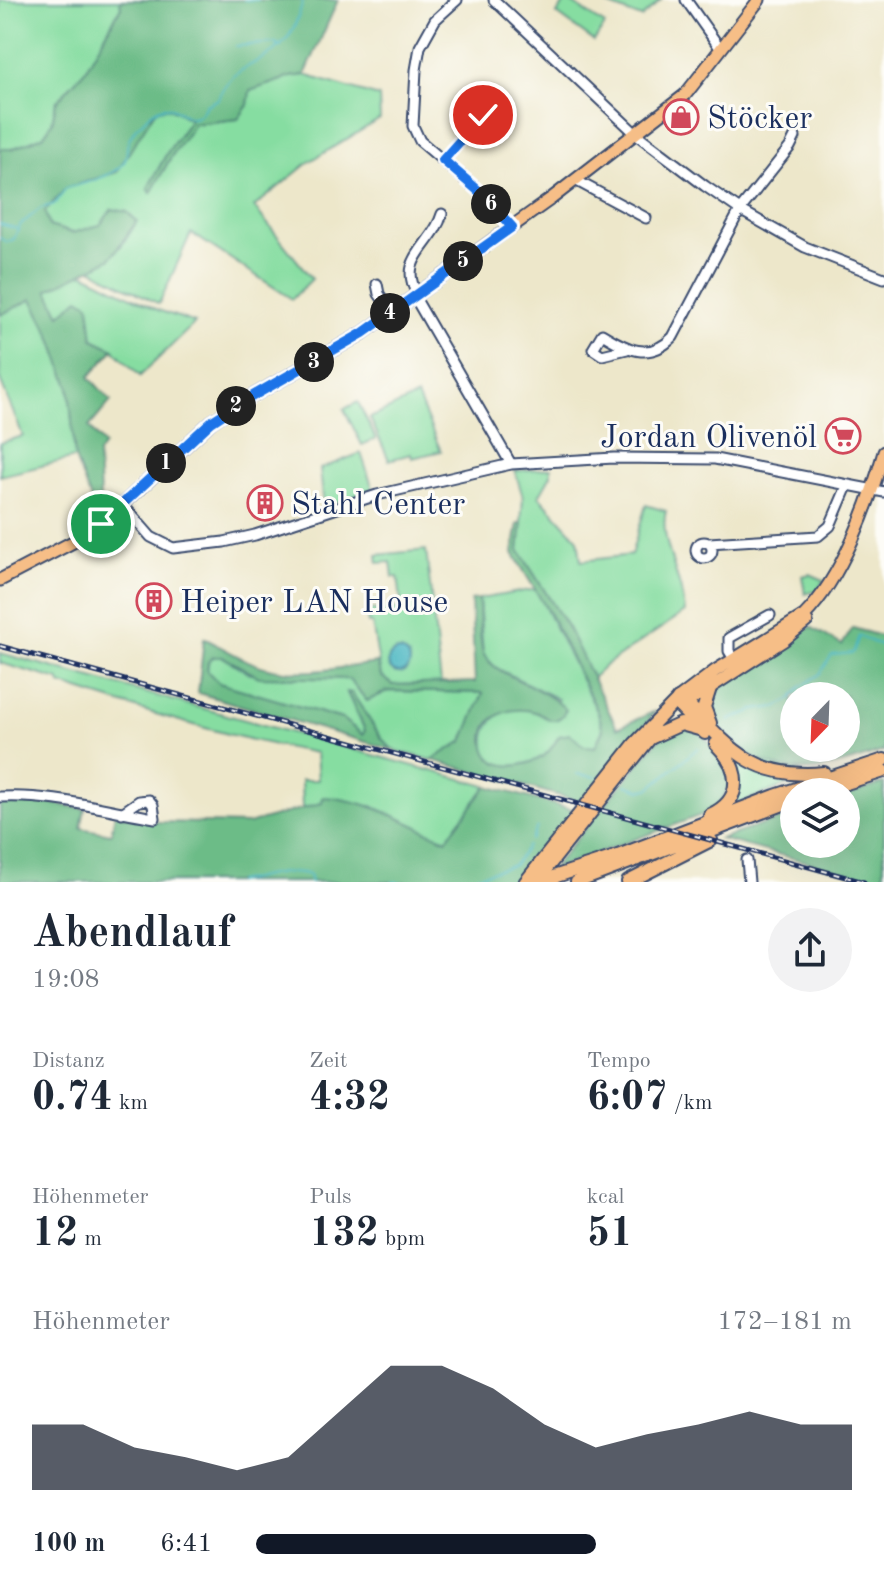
<!DOCTYPE html>
<html lang="de">
<head>
<meta charset="utf-8">
<style>
  :root { --surface:#fff; --page:#f2f2f3; --text:#1f2937; --muted:#747a83; --accent:#111827 }
  body { margin:0; font-family:"Old Standard TT",serif; background:var(--page); color:var(--text); height:100vh; display:flex; flex-direction:column; font-size:30px; white-space:nowrap }
  * { box-sizing:border-box; margin:0 }
  p { font-size:26px; color:var(--muted) }
  .icon { flex:none; width:44px; height:44px; fill:none; stroke:currentColor; stroke-width:2; stroke-linecap:round; stroke-linejoin:round }
  .map { position:relative; height:882px; overflow:hidden }
  .sheet { display:flex; flex-direction:column; background:var(--surface); flex:1 }
  .sheet>* { flex:none }
  .needle { width:52px; rotate:203deg }
  .tools { position:absolute; left:780px; top:682px; display:grid; gap:16px }
  .tools a { display:grid; place-items:center; width:80px; height:80px; border-radius:50%; background:var(--surface); box-shadow:0 8px 32px #0002; font-size:40px }
  .pin { position:absolute; display:grid; place-items:center; width:68px; height:68px; color:#fff; margin:-34px; border:4px solid #fff; border-radius:50%; box-shadow:0 2px 8px #0007 }
  .km { position:absolute; width:40px; height:40px; margin:-20px; border-radius:50%; background:#222; color:#fff; font-size:22px; line-height:40px; text-align:center }
  .round { display:grid; place-items:center; flex:none; width:84px; height:84px; border-radius:42px; background:var(--page) }
  .headline { display:flex; align-items:center; justify-content:space-between; height:136px; padding:0 32px }
  h1 { font-size:44px; font-weight:800; line-height:60px }
  .figures { display:grid; grid-template-columns:repeat(3,1fr); gap:12px; height:136px; padding:8px 32px }
  .figures div { display:grid; align-content:center }
  .figures b { font-size:40px; font-weight:800 }
  .figures small { font-size:22px; font-weight:400 }
  .figures p { font-size:22px }
  .chart { height:224px; padding:16px 32px }
  .chart p { display:flex; justify-content:space-between }
  .chart svg { width:100%; height:144px; margin-top:8px; fill:var(--accent); opacity:.7 }
  ul { padding:0 32px; list-style:none; font-size:26px }
  li { display:grid; grid-template-columns:128px 96px 1fr; align-items:center; height:60px }
  li i { height:20px; border-radius:10px; background:var(--accent) }
  .map>svg:first-child { display:block }
  .green { fill:#86dda1; stroke:#508680; stroke-width:2 }
  .forest { fill:#6cbc87; stroke:#447672; stroke-width:2; fill-rule:evenodd }
  .water { fill:#47b6c1; stroke:#317290; stroke-width:2 }
  .lines { fill:none; stroke-linecap:round; stroke-linejoin:round }
  .stream { stroke:#47b6c1; stroke-width:2 }
  .minor-casing { stroke:#3a4b6e; stroke-width:13 }
  .major-casing { stroke:#3a4b6e; stroke-width:15 }
  .highway-casing { stroke:#3a4b6e; stroke-width:16 }
  .minor { stroke:#fff; stroke-width:9 }
  .major { stroke:#f6be87; stroke-width:11 }
  .highway { stroke:#f6be87; stroke-width:12 }
  .rail-casing { stroke:#1b2f5e; stroke-width:5 }
  .rail { stroke:#fdfcf7; stroke-width:2; stroke-dasharray:6; stroke-linecap:butt }
  .route-casing { stroke:#fff; stroke-width:16 }
  .route { stroke:#1a73e8; stroke-width:10 }
  .labels { text-anchor:middle; stroke-width:6; stroke-linejoin:round; paint-order:stroke }
  .poi-label { font-size:32px; fill:#1b2f5e; stroke:#fdfcf7; text-anchor:start }
</style>
</head>
<body>
<div class="map">
<svg width="884" height="882" viewBox="0 0 884 882">
  <rect width="100%" height="100%" fill="#fdfcf7"/>
  <filter id="ink" filterUnits="userSpaceOnUse"><feTurbulence type="fractalNoise" baseFrequency=".0125" numOctaves="2"/><feDisplacementMap in="SourceGraphic" scale="16" xChannelSelector="R" yChannelSelector="G"/><feConvolveMatrix kernelMatrix="1 2 1 2 8 2 1 2 1" color-interpolation-filters="sRGB"/></filter>
  <filter id="wash" filterUnits="userSpaceOnUse"><feTurbulence type="fractalNoise" baseFrequency=".006" numOctaves="4" result="noise"/><feDisplacementMap in="SourceGraphic" scale="32" xChannelSelector="R" yChannelSelector="G"/><feGaussianBlur stdDeviation="1.8" result="paint"/><feColorMatrix in="noise" values="0 0 0 0 0 0 0 0 0 0 0 0 0 0 0 0 0 1.4 0 .05"/><feComposite in="paint" operator="in"/></filter>
  <g filter="url(#wash)">
    <rect width="100%" height="100%" fill="#ede7ca"/>
    <!-- green -->
    <path class="green" d="M0 0H120L121 7 86 69 56 102 52 123 43 136 12 149H0Z
      M567 0 605 25 594 41 557 14Z
      M596 0H661L641 18Z
      M305 75 379 97 380 119 309 162 254 207 312 279 292 299 191 233 159 304 89 268C117 257 122 246 137 221L127 212 112 209 101 225 72 233 49 226 45 211 66 188 117 172C124 160 148 111 161 108 171 105 182 115 190 120L167 153 148 188 151 192 171 157 194 124 238 119 248 105 249 91 290 77Z
      M81 272 158 310 195 323 140 376 114 350 93 339 60 315 47 290Z
      M32 299 51 336 69 386 75 458 0 476V443L23 436 0 380V315Z
      M417 396 441 451 412 458 411 454 389 460 370 418Z
      M358 402 376 439 362 445 344 409Z
      M361 453 373 489 324 507 320 469Z
      M551 468V475L539 496 578 539 581 561 631 555 646 505 666 511C658 540 683 579 685 612L606 665 591 679 568 628 519 550 523 497 515 471Z
      M426 550 441 684 393 685 381 676 372 623H368L366 610 402 609 398 577H393L391 562 378 563 377 555Z
      M810 574 824 580 817 591 805 594 802 576Z
      M536 589 598 713 603 730 595 747 584 746 570 734C557 737 557 744 547 753 540 760 529 763 519 765 469 774 476 704 524 709 534 710 544 716 553 720L558 699 496 668 483 654 479 599Z
      M0 653 487 786 446 840 372 806 322 803 302 808 301 780H318L316 753C230 738 143 711 60 684L59 680 0 663Z
      M213 657H223L250 674 349 679 367 701 388 691 484 693 463 741 432 760 393 750 382 739 347 693 365 730 364 735 342 719 218 683 207 671 208 662Z
      M692 712 808 777 727 808 738 770Z"/>
    <!-- forest -->
    <path class="forest" d="M120 0H338L305 75 290 77 250 91 248 105 238 119 194 124 171 157 151 193 148 188 167 153 190 120C178 113 168 103 155 111L117 172 66 188 45 211 49 226 72 233 100 225 112 209 127 212 137 221 110 259 48 290 60 315 79 298 89 304 93 339 114 349 89 377 111 401 89 427 104 445 98 454 101 517 98 518 75 458 69 386 51 336 32 299 0 315V149H12L43 136 52 123 56 102 86 69 121 7Z
      M518 523H522L519 550 568 628 617 728 656 711 582 802 432 760 463 741 483 693 388 691 367 701 349 679 259 677 223 657H213L208 662 207 671 219 683 342 719 363 735 365 730 347 692 352 693 382 739 393 750 198 693 204 638C226 649 248 664 272 669 306 676 344 667 377 663L381 676 393 685 475 682 471 600 479 599C480 612 479 645 484 655 496 677 546 686 566 710 563 715 559 721 552 720 546 719 540 713 535 712 520 707 499 710 489 723 485 728 484 735 484 741 486 773 525 769 544 756 550 751 555 743 559 736L570 734 584 746 595 747 603 730 598 712 549 613 513 553Z
      M811 627 842 645 853 628 884 637V751C861 758 835 768 811 770 769 772 728 750 708 713L715 687ZM794 696H846V748H794Z
      M672 729H695C726 755 746 780 710 812L551 870 659 739Z
      M884 783V882L720 839 794 814V844H846V796Z
      M487 786 574 810 521 880 515 882H0V802L34 800 85 809 81 828 111 834 115 814 160 822 248 824 322 803 323 797C367 799 406 822 446 840Z"/>
    <!-- water -->
    <path class="water" d="M388 662a11 11 0 1 1 22 0a11 11 0 1 1-22 0Z"/>
    <g class="lines">
      <!-- stream -->
      <path class="stream" d="M244 0H258
        M236 46 276 43 281 46
        M0 224 18 229
        M0 238 7 242 14 239 20 225 41 208 55 204 66 188C81 185 113 176 123 164 129 156 125 148 129 140 132 131 151 111 160 108 180 101 191 136 206 105L218 99C231 66 257 67 280 46 293 36 299 16 303 0
        M730 720 754 710 776 707 790 700 802 686 819 675 832 655 853 653 859 636 884 647
        M577 774 597 777
        M626 785 641 790 649 789 698 748
        M531 840 537 827
        M237 882C258 879 290 867 309 875L311 882
        M393 882H400
        M455 882 514 865 527 846"/>
    </g>
  </g>
  <g filter="url(#ink)">
    <g class="lines">
      <defs>
        <path id="minor" d="M457 0 435 20 420 47 416 70 413 126 420 141 481 193 512 227
          M494 0 635 133 705 186 740 210 805 247 884 278
          M686 0 720 48
          M443 160 483 115 492 111
          M575 180 646 218
          M377 284 379 294 392 312
          M417 294C397 258 433 246 442 214
          M414 296 511 464
          M627 349 602 355 593 349 602 334C627 349 649 362 673 337L740 210 790 147 795 137
          M123 505 151 537 173 548 224 542 255 535 377 495 511 464 614 458 715 459 884 492
          M696 550a8 8 0 1 1 16 0a8 8 0 1 1-16 0Z
          M709 543 818 536 830 526 847 486
          M737 664 729 651V638L770 615
          M0 797C52 794 104 810 155 818L153 805 149 800 139 801 122 813
          M747 860 749 882"/>
        <path id="major" d="M0 580 94 531 211 422 237 405 363 333 552 198 685 95 759 0
          M683 705 784 640 807 621
          M525 882 635 743 678 699 715 671 804 616C842 578 869 504 884 452
          M536 882 656 731"/>
        <path id="highway" d="M710 723 704 707 711 685
          M705 733 680 707 678 699 686 702C730 749 754 780 824 773
          M650 738 681 724 699 729
          M818 792 884 771
          M710 815C745 799 740 768 716 744
          M538 882 615 857 775 796 884 760
          M577 882 794 800
          M628 882 711 840"/>
      </defs>
      <!-- minor casing -->
      <use href="#minor" class="minor-casing"/>
      <!-- major casing -->
      <use href="#major" class="major-casing"/>
      <!-- highway casing -->
      <use href="#highway" class="highway-casing"/>
      <!-- minor -->
      <use href="#minor" class="minor"/>
      <!-- major -->
      <use href="#major" class="major"/>
      <!-- highway -->
      <use href="#highway" class="highway"/>
      <defs>
        <path id="rail" d="M0 646 864 882"/>
      </defs>
      <!-- rail casing -->
      <use href="#rail" class="rail-casing"/>
      <!-- rail -->
      <use href="#rail" class="rail"/>
    </g>
  </g>
  <g class="lines" filter="url(#ink)">
    <defs>
      <path id="route" d="M101 524 211 422 237 405 363 333 512 227 481 193 443 160 483 115"/>
    </defs>
    <!-- route casing -->
    <use href="#route" class="route-casing"/>
    <!-- route -->
    <use href="#route" class="route"/>
  </g>
  <!-- icons -->
  <defs>
    <symbol id="shop-ring" viewBox="-11 -11 22 22"><circle r="9.5" fill="#fdfcf7" stroke="#d1495b" stroke-width="1.5"/><path d="M-5-2.5h2.3a2.7 3.5 0 0 1 5.4 0H5L5.5 6h-11ZM-1.5-2.5h3a1.5 2.3 0 0 0-3 0Z" fill="#d1495b"/></symbol>
    <symbol id="supermarket-ring" viewBox="-11 -11 22 22"><circle r="9.5" fill="#fdfcf7" stroke="#d1495b" stroke-width="1.5"/><path d="M-6-5.5h2.5l.6 2H6L4.5 2H-2.5L-4.4-4H-6ZM-1.5 3.2a1.3 1.3 0 1 0 .1 0ZM3 3.2a1.3 1.3 0 1 0 .1 0Z" fill="#d1495b"/></symbol>
    <symbol id="building-ring" viewBox="-11 -11 22 22"><circle r="9.5" fill="#fdfcf7" stroke="#d1495b" stroke-width="1.5"/><path d="M-4-6H4V6H1V3H-1V6H-4ZM-2.5-4.3h1.7v1.8h-1.7ZM.8-4.3h1.7v1.8H.8ZM-2.5-1h1.7V.8h-1.7ZM.8-1h1.7V.8H.8Z" fill="#d1495b"/></symbol>
  </defs>
  <g fill-rule="evenodd">
    <use href="#shop-ring" x="661" y="97" width="40" height="40"/>
    <use href="#supermarket-ring" x="823" y="416" width="40" height="40"/>
    <use href="#building-ring" x="245" y="483" width="40" height="40"/>
    <use href="#building-ring" x="134" y="581" width="40" height="40"/>
  </g>
  <g class="labels">
    <!-- poi labels -->
    <g class="poi-label">
      <text x="707" y="128">Stöcker</text>
      <text x="817" y="447" text-anchor="end">Jordan Olivenöl</text>
      <text x="291" y="514">Stahl Center</text>
      <text x="180" y="612">Heiper LAN House</text>
    </g>
  </g>
</svg>
<div class="tools">
<a><svg class="needle" viewBox="-14 -14 28 28"><path d="M0-13l5 13h-10z" fill="#e53935"/><path d="M0 13l5-13h-10z" fill="#747a83"/></svg></a>
<a><svg class="icon" aria-label="layers" viewBox="0 0 24 24"><path d="M12 4l9 5-9 5-9-5zM3 14l9 5 9-5"/></svg></a>
</div>
<div class="pin" style="left:101px;top:524px;background:#1e9e55"><svg class="icon" aria-label="arrive" viewBox="0 0 24 24"><path d="M6 21V4h12l-3 4 3 4H6"/></svg></div>
<div class="pin" style="left:483px;top:115px;background:#d93025"><svg class="icon" aria-label="check" viewBox="0 0 24 24"><path d="M5 12l5 5 9-10"/></svg></div>
<b class="km" style="left:166px;top:463px">1</b>
<b class="km" style="left:236px;top:406px">2</b>
<b class="km" style="left:314px;top:362px">3</b>
<b class="km" style="left:390px;top:313px">4</b>
<b class="km" style="left:463px;top:261px">5</b>
<b class="km" style="left:491px;top:204px">6</b>
</div>
<section class="sheet">
<div class="headline"><div><h1>Abendlauf</h1><p>19:08</p></div><a class="round"><svg class="icon" aria-label="share" viewBox="0 0 24 24"><path d="M12 15V3M7 8l5-5 5 5M5 13v7h14v-7"/></svg></a></div>
<div class="figures">
<div><p>Distanz</p><b>0.74<small> km</small></b></div>
<div><p>Zeit</p><b>4:32</b></div>
<div><p>Tempo</p><b>6:07<small> /km</small></b></div>
</div>
<div class="figures">
<div><p>Höhenmeter</p><b>12<small> m</small></b></div>
<div><p>Puls</p><b>132<small> bpm</small></b></div>
<div><p>kcal</p><b>51</b></div>
</div>
<div class="chart"><p><span>Höhenmeter</span>172–181 m</p>
<svg viewBox="0 0 160 44" preserveAspectRatio="none"><path d="M0 44V24L10 24L20 31L30 34L40 38L50 34L60 20L70 6L80 6L90 13L100 24L110 31L120 27L130 24L140 20L150 24L160 24V44z"/></svg>
</div>
<ul>
<li><b>100 m</b>6:41<i style="width:57%"></i></li>
</ul>
</section>
</body>
</html>
